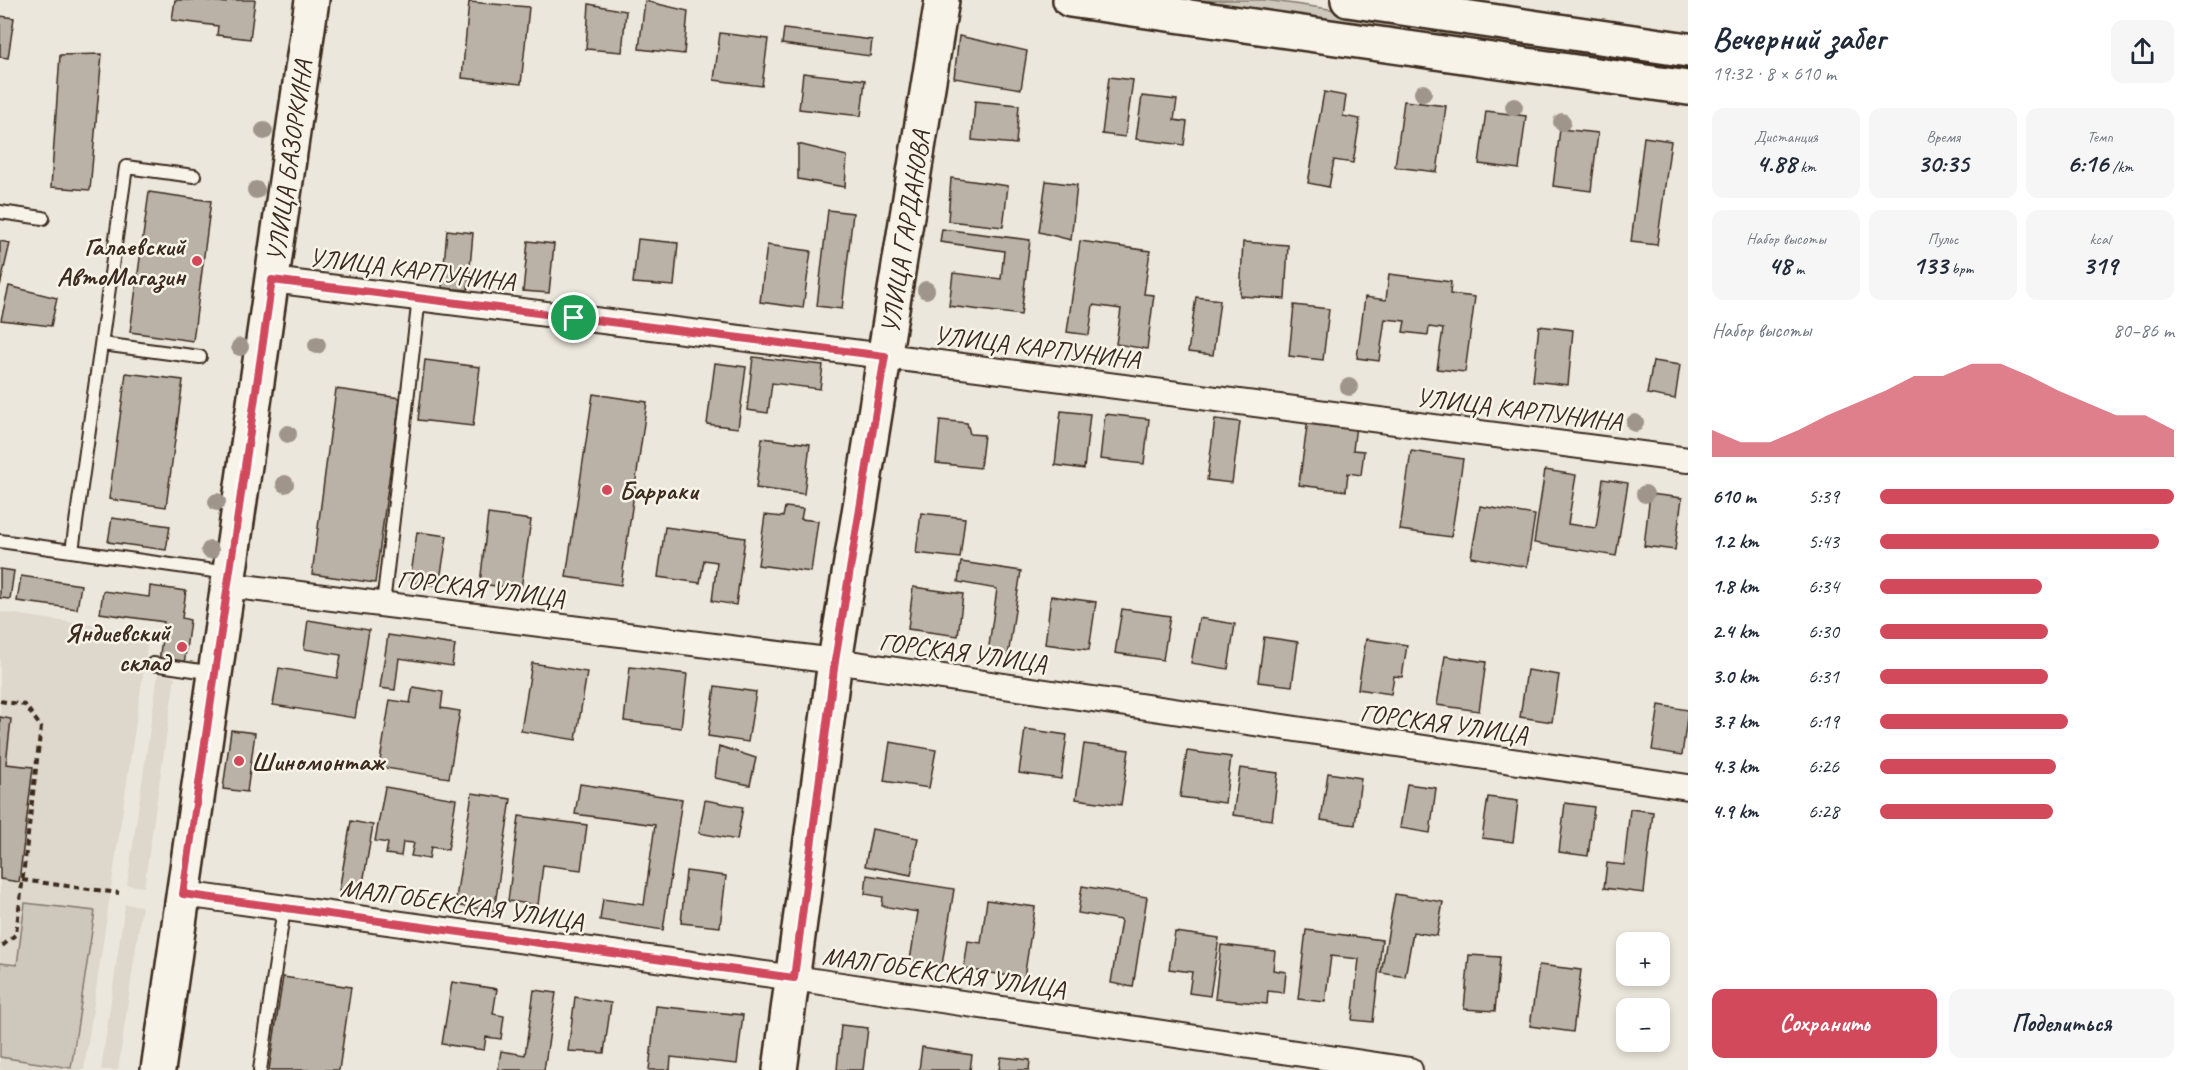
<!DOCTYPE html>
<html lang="ru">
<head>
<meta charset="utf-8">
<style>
  :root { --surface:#fff; --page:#f6f6f7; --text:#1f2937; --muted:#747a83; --accent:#d1495b }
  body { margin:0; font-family:Caveat,sans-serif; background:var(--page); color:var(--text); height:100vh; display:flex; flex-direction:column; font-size:22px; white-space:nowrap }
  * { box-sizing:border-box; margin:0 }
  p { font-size:20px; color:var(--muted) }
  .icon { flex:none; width:33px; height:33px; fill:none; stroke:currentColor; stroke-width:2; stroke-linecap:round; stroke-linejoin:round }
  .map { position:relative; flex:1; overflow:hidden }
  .panel { display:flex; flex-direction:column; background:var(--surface); width:510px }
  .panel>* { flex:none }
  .tools { position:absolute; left:1616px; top:932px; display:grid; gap:12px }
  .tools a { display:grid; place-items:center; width:54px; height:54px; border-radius:12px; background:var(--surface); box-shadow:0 3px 9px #0003; font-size:30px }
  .pin { position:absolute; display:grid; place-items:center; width:51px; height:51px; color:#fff; margin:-26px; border:3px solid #fff; border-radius:50%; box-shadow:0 2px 6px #0007 }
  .round { display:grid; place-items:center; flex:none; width:63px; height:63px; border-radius:12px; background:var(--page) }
  .overview { display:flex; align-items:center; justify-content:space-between; height:102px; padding:0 24px }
  h1 { font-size:33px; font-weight:600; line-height:45px }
  .figures { display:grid; grid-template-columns:repeat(3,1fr); gap:9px; height:102px; padding:6px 24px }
  .figures div { display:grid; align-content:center; border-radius:12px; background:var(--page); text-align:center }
  .figures b { font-size:26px; font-weight:600 }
  .figures small { font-size:16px; font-weight:400 }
  .figures p { font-size:16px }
  .chart { height:168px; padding:12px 24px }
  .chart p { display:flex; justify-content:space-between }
  .chart svg { width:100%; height:108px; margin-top:6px; fill:var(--accent); opacity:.7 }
  .action { display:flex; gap:12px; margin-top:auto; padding:12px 24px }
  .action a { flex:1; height:69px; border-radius:12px; background:var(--accent); color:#fff; font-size:24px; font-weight:600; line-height:69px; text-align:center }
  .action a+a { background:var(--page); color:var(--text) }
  ul { padding:0 24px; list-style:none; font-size:20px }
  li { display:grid; grid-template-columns:96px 72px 1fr; align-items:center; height:45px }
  li i { height:15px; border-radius:8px; background:var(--accent) }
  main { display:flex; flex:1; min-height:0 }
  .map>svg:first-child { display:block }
  .built { fill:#ddd7cc }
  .green { fill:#cec8bc; stroke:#84796d; stroke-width:1.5 }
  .building { fill:#bab2a7; stroke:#3b2a1e; stroke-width:1.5 }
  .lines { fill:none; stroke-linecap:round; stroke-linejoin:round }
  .lane-casing { stroke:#3b2a1e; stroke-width:16 }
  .street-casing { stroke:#3b2a1e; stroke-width:28 }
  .secondary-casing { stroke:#3b2a1e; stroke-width:38 }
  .path { stroke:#3b2a1e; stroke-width:4; stroke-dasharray:6 4.5; stroke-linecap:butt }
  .lane { stroke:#f7f3e8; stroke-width:12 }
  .street { stroke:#f7f3e8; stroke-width:24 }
  .secondary { stroke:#f7f3e8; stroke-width:33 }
  .tree { fill:#9f958a }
  .route-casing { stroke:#fff; stroke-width:12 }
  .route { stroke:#d1495b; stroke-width:8 }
  .poi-dot { fill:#d1495b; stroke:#f7f3e8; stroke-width:2 }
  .labels { text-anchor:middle; stroke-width:5; stroke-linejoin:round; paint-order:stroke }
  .street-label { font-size:26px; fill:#3b2a1e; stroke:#f7f3e8 }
  .poi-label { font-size:26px; font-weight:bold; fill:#3b2a1e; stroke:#f7f3e8; text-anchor:end }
</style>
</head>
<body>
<main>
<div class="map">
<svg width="1688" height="1070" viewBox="0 0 1688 1070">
  <rect width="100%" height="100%" fill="#ece7dc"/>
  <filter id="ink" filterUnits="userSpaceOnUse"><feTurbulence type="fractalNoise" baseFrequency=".0167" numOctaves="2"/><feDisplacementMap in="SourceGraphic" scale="12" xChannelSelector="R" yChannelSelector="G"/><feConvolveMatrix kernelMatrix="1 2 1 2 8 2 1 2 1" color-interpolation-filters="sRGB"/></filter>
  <g filter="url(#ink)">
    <!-- built -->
    <path class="built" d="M0 612 149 634 84 1070H0Z
      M158 674 175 677 144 887 127 885Z
      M125 904 142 906 118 1070H101Z"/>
    <!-- green -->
    <path class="green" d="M1170 0H1266L1688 60V73Z
      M25 903 95 911 71 1068 0 1057V963L17 965Z"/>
    <!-- building -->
    <path class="building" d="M175 0H204L226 3V0H255L250 39 217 35 218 26 172 20Z
      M645 1 688 11 684 54 639 49Z
      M469 2 529 7 521 84 462 78Z
      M589 4 626 11 622 52 586 49Z
      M0 16 14 18 8 58 0 57Z
      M784 29 872 40 870 56 782 44Z
      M720 33 768 39 762 86 714 80Z
      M959 36 1027 51 1021 89 954 78Z
      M102 54 90 190 51 187 60 55Z
      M803 73 865 80 861 116 799 109Z
      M1109 77 1133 80 1125 137 1102 134Z
      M1324 92 1346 96 1343 116 1360 119 1353 163 1334 160 1329 187 1308 183Z
      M1142 96 1177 100 1174 120 1187 122 1184 145 1136 139Z
      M975 101 1019 105 1016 144 972 140Z
      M1404 101 1446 106 1437 172 1395 167Z
      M1486 111 1526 116 1519 169 1479 164Z
      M1560 129 1598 133 1591 191 1553 186Z
      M1644 137 1671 141 1657 245 1631 242Z
      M798 144 847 156 845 187 798 179Z
      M951 178 1008 186 1003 227 948 221Z
      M1046 181 1077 185 1071 240 1039 232Z
      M149 192 211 201 193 341 130 332Z
      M828 210 853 213 842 309 817 306Z
      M942 229 1030 240 1021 315 949 306 953 273 1001 279 1004 251 940 242Z
      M447 230 473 233 468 290 442 288Z
      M638 239 678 243 674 286 633 283Z
      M0 241 10 243 0 286Z
      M528 241 554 244 549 293 523 291Z
      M1080 241 1150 251 1144 294 1154 295 1147 349 1116 344 1121 309 1093 305 1089 335 1067 332Z
      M1243 242 1288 245 1285 299 1240 296Z
      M767 245 811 251 803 308 760 302Z
      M1389 274 1451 282 1450 294 1475 297 1465 372 1437 369 1443 329 1429 327 1428 335 1403 332 1405 321 1385 319 1379 361 1357 358 1365 297 1386 300Z
      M9 286 57 298 51 326 1 320Z
      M1196 297 1220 300 1213 355 1188 352Z
      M1294 305 1329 309 1323 360 1289 356Z
      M1539 326 1573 330 1568 385 1533 381Z
      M753 357 823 365 820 389 772 383 768 413 747 410Z
      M425 360 480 367 473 426 418 420Z
      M1653 361 1680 365 1675 399 1647 394Z
      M715 363 746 367 738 428 707 424Z
      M126 373 183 380 166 507 109 499Z
      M336 389 400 398 375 583 312 574Z
      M593 394 647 402 621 585 566 577Z
      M1061 411 1090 414 1084 469 1055 465Z
      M1105 414 1149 419 1144 464 1100 459Z
      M1215 419 1240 422 1232 483 1207 480Z
      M1308 419 1356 425 1353 450 1364 451 1361 475 1348 473 1346 491 1299 485Z
      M940 420 967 423 970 434 984 435 980 468 936 463Z
      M762 438 810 444 804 494 756 488Z
      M1411 451 1463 459 1451 537 1400 530Z
      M1545 470 1576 475 1568 524 1596 528 1603 479 1628 483 1616 556 1534 543Z
      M1650 494 1682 498 1675 550 1644 546Z
      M1480 506 1535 515 1527 567 1471 557Z
      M785 507 803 509 801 519 818 521 811 572 758 565 765 515 783 517Z
      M921 513 965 518 960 558 916 553Z
      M488 514 531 520 521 589 480 584Z
      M112 518 170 526 166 550 108 542Z
      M665 527 745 538 736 605 712 601 717 562 704 560 700 583 658 577Z
      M417 532 447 536 439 586 410 582Z
      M961 562 1021 571 1008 656 988 653 997 589 958 582Z
      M0 569 14 571 10 599 0 598Z
      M21 576 81 585 77 609 17 601Z
      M150 586 186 591 182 618 190 620 184 665 159 662 164 622 100 613 103 591 149 597Z
      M913 587 963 594 958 636 908 629Z
      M1051 596 1096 602 1089 650 1045 644Z
      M1122 609 1170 616 1163 660 1115 653Z
      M1199 618 1235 624 1228 669 1191 663Z
      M308 620 369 630 355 718 273 705 279 668 337 678 341 655 304 649Z
      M388 635 455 645 452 666 399 658 395 690 380 688Z
      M1264 637 1298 642 1292 686 1258 682Z
      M1366 639 1407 645 1402 677 1394 676 1391 694 1358 689Z
      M1445 656 1486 662 1479 711 1437 705Z
      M532 663 587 672 576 740 521 731Z
      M630 667 687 674 681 728 624 721Z
      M1527 670 1559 675 1552 722 1520 717Z
      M715 686 756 692 748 742 708 736Z
      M413 687 443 692 441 708 460 711 449 778 379 767 390 700 410 703Z
      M1659 705 1688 710 1682 755 1652 750Z
      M0 717 11 719 6 764 33 767 19 882 0 879Z
      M1025 729 1067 735 1061 779 1019 773Z
      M231 730 255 733 247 792 223 789Z
      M890 742 936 750 929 788 884 781Z
      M1084 744 1129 750 1121 805 1076 799Z
      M719 746 756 758 750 785 715 778Z
      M1187 751 1231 757 1225 803 1180 797Z
      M1240 768 1278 773 1272 820 1233 815Z
      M1328 773 1361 778 1355 825 1321 820Z
      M580 784 682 799 663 930 600 920 603 899 644 905 655 825 575 814Z
      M1407 784 1436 788 1430 833 1400 828Z
      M385 787 456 799 448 850 431 847 429 859 411 856 414 843 403 842 401 856 386 854 388 843 375 841Z
      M472 793 511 799 494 911 455 905Z
      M1488 797 1518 801 1513 842 1482 838Z
      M705 800 743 807 737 840 699 833Z
      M1565 803 1594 807 1588 856 1559 852Z
      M1630 809 1653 812 1644 893 1604 888 1607 863 1624 865Z
      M519 816 587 825 581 870 543 865 538 905 508 901Z
      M351 821 373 825 361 895 339 891Z
      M872 829 918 838 911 875 865 866Z
      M686 871 726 876 720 927 681 923Z
      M867 875 954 889 942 965 910 960 918 912 882 906 883 897 865 894Z
      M1082 886 1147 897 1133 987 1111 983 1121 920 1078 913Z
      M1395 894 1443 902 1437 936 1413 932 1405 977 1381 973Z
      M987 900 1035 907 1024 978 964 969 968 941 981 943Z
      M1306 930 1382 940 1373 1022 1352 1020 1359 959 1331 956 1325 1002 1298 999Z
      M1175 932 1219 938 1210 996 1189 993 1192 972 1169 969Z
      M1221 945 1275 951 1273 970 1286 972 1284 993 1268 991 1267 1004 1215 999Z
      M1469 955 1500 957 1495 1011 1464 1009Z
      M1539 965 1581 970 1573 1032 1530 1026Z
      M283 977 351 987 339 1070H269Z
      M452 982 497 989 493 1014 504 1016 501 1039 486 1037 484 1050 442 1044Z
      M534 990 556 993 544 1070H498L501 1051 525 1055Z
      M575 997 611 1003 604 1053 568 1051Z
      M656 1006 743 1015 737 1064 671 1057 670 1070H649Z
      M841 1025 868 1028 863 1070H837Z
      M922 1047 972 1055 970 1070H919Z
      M1001 1057 1030 1060 1029 1070H999Z"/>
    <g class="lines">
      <defs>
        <path id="lane" d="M0 212 43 218
          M102 344 200 357
          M0 541 228 573
          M72 551 126 167 194 176
          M383 604 419 298
          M153 664 214 673
          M260 1070 284 908"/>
        <path id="street" d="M272 280 885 356 1688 460
          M228 585 835 661 1688 787
          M184 894 794 978 1410 1070"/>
        <path id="secondary" d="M1070 0 1688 88
          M1348 0 1688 50
          M158 1070 312 0
          M780 1070 835 661 942 0"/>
      </defs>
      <!-- lane casing -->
      <use href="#lane" class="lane-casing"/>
      <!-- street casing -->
      <use href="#street" class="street-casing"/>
      <!-- secondary casing -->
      <use href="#secondary" class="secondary-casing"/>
      <!-- path -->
      <path class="path" d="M0 701 25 705 41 727 16 934 0 948
        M22 880 119 893"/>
      <!-- lane -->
      <use href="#lane" class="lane"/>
      <!-- street -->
      <use href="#street" class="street"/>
      <!-- secondary -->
      <use href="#secondary" class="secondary"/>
    </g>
    <!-- trees -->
    <g class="tree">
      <circle cx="1423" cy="93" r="9"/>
      <circle cx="1514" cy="107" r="9"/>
      <circle cx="1562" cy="122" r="9"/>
      <circle cx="264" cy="131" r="9"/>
      <circle cx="256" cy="190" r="9"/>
      <circle cx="926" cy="290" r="9"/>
      <circle cx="317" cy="345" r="9"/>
      <circle cx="240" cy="347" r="9"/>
      <circle cx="1349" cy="387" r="9"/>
      <circle cx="1635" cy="423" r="9"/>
      <circle cx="288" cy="434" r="9"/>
      <circle cx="285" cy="484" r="9"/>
      <circle cx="1645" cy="494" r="9"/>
      <circle cx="217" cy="502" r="9"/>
      <circle cx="210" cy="550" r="9"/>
    </g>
  </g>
  <g class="lines" filter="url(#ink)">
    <defs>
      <path id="route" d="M272 280 885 356 835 661 794 978 183 894Z"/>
    </defs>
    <!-- route casing -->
    <use href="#route" class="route-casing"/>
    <!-- route -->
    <use href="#route" class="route"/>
  </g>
  <!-- markers -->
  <g class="poi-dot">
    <circle cx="197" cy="261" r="6"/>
    <circle cx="607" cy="490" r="6"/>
    <circle cx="182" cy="647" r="6"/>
    <circle cx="239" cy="761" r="6"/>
  </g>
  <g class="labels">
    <!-- street labels -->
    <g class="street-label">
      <text transform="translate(289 161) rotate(-82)" y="9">УЛИЦА БАЗОРКИНА</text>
      <text transform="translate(905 232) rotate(-81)" y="9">УЛИЦА ГАРДАНОВА</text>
      <text transform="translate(412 269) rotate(7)" y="9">УЛИЦА КАРПУНИНА</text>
      <text transform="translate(1037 347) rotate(7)" y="9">УЛИЦА КАРПУНИНА</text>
      <text transform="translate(1519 409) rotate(7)" y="9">УЛИЦА КАРПУНИНА</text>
      <text transform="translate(481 588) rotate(7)" y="9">ГОРСКАЯ УЛИЦА</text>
      <text transform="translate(963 652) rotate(8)" y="9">ГОРСКАЯ УЛИЦА</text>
      <text transform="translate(1444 723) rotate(8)" y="9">ГОРСКАЯ УЛИЦА</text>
      <text transform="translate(462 904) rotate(8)" y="9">МАЛГОБЕКСКАЯ УЛИЦА</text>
      <text transform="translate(944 972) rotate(8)" y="9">МАЛГОБЕКСКАЯ УЛИЦА</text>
    </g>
    <!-- poi labels -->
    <g class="poi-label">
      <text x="185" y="255">Галаевский<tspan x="185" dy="30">АвтоМагазин</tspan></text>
      <text x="619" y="499" text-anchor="start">Барраки</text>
      <text x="170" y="641">Яндиевский<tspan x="170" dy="30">склад</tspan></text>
      <text x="251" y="770" text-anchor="start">Шиномонтаж</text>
    </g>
  </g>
</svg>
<div class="tools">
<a>+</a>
<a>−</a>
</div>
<div class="pin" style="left:574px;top:318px;background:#1e9e55"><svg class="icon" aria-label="arrive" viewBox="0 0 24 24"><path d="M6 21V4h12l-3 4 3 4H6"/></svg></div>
</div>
<section class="panel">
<div class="overview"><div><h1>Вечерний забег</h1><p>19:32 · 8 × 610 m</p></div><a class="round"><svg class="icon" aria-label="share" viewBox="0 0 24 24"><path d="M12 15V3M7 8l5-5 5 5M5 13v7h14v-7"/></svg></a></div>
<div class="figures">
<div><p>Дистанция</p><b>4.88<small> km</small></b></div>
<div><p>Время</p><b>30:35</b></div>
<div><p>Темп</p><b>6:16<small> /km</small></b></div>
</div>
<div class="figures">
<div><p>Набор высоты</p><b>48<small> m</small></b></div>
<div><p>Пульс</p><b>133<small> bpm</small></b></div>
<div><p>kcal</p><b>319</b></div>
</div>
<div class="chart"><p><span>Набор высоты</span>80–86 m</p>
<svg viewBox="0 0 160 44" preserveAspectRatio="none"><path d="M0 44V33L10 38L20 38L30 33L40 27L50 22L60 17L70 11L80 11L90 6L100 6L110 11L120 17L130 22L140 27L150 27L160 33V44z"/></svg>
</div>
<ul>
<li><b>610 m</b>5:39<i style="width:100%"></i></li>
<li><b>1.2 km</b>5:43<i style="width:95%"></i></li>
<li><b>1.8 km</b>6:34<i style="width:55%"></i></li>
<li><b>2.4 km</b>6:30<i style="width:57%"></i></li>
<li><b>3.0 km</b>6:31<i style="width:57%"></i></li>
<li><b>3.7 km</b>6:19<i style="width:64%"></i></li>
<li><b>4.3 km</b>6:26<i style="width:60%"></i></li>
<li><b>4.9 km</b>6:28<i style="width:59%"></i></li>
</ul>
<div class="action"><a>Сохранить</a><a>Поделиться</a></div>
</section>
</main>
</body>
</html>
